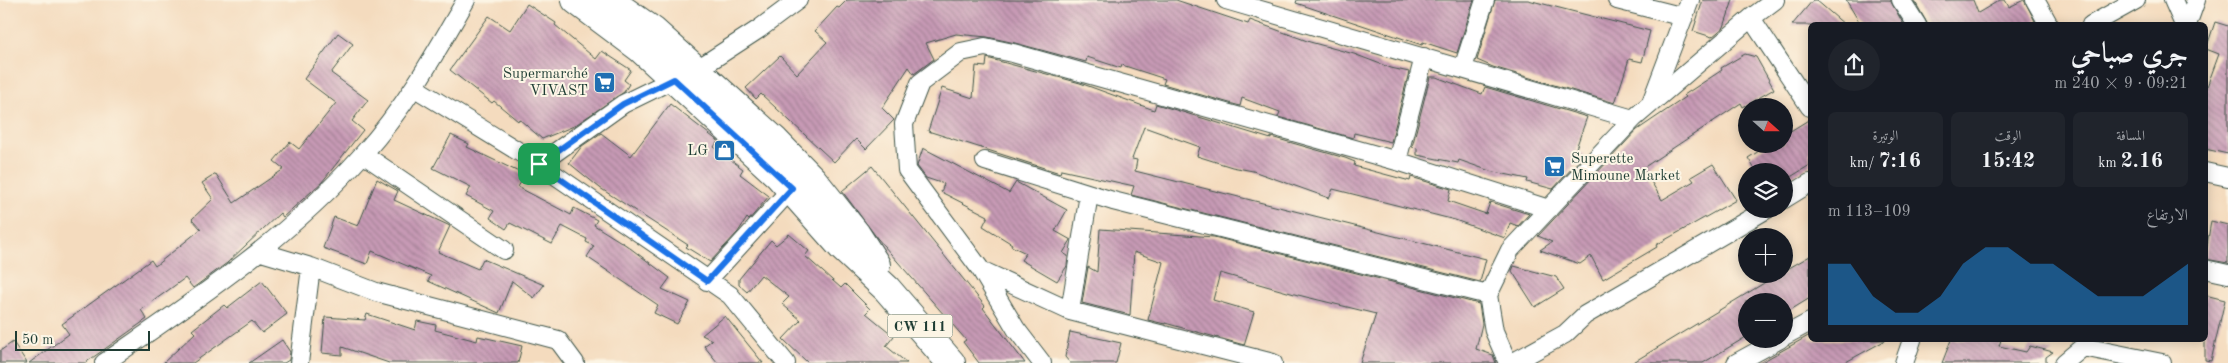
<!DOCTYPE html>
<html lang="ar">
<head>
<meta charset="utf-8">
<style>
  :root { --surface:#171b24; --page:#20242c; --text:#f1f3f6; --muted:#9ea1a6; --accent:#1f6fb2 }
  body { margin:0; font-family:"Old Standard TT",Amiri,serif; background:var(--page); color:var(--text); direction:rtl; height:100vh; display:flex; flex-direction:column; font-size:19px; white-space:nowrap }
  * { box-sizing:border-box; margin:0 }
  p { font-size:16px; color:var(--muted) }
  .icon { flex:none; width:28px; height:28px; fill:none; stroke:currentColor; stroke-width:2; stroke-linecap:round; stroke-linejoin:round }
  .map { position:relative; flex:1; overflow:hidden; direction:ltr }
  .details { position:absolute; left:1808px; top:22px; width:400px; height:320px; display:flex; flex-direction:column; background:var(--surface); border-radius:8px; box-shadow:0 2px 12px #0003; direction:rtl }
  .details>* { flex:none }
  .needle { width:32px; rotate:111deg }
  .controls { position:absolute; left:1738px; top:98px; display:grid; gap:10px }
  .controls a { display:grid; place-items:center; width:55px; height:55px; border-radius:50%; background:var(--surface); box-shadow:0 2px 12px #0003; font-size:25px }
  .scale { position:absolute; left:15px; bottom:12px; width:135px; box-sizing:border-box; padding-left:5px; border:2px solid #1f3d34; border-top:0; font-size:14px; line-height:18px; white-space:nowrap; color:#1f3d34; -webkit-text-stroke:4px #fcf5e5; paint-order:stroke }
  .pin { position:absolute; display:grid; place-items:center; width:42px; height:42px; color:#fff; margin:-21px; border-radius:10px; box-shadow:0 2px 8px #0006 }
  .round { display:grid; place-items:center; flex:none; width:52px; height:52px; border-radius:26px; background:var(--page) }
  .overview { display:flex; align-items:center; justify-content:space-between; height:85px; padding:0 20px }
  h1 { font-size:28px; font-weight:800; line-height:38px }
  .metrics { display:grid; grid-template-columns:repeat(3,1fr); gap:8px; height:85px; padding:5px 20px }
  .metrics div { display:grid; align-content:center; border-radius:8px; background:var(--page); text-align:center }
  .metrics b { font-size:21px; font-weight:800 }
  .metrics small { font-size:14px; font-weight:400 }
  .metrics p { font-size:14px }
  .chart { height:140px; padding:10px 20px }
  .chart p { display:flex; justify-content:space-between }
  .chart svg { width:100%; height:90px; margin-top:5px; fill:var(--accent); opacity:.7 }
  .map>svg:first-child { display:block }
  .building { fill:url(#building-back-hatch) }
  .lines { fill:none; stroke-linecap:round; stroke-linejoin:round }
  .street-casing { stroke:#3f5549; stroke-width:20 }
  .primary-casing { stroke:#3f5549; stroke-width:30 }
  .street { stroke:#fff; stroke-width:18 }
  .primary { stroke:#fff; stroke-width:28 }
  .route-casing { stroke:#fff; stroke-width:10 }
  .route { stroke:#1a73e8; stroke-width:6 }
  .labels { text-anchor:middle; stroke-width:4; stroke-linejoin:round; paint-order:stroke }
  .shield { fill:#fcf5e5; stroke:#617469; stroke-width:1 }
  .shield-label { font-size:14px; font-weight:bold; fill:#1f3d34 }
  .poi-label { font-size:15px; fill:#1f3d34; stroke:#fcf5e5; text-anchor:end }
</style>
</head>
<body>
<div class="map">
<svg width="2228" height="363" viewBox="0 0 2228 363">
  <defs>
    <pattern id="building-back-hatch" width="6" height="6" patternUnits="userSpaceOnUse" patternTransform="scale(1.25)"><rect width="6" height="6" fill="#c79ab5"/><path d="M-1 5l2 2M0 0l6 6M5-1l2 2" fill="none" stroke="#a17f94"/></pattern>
  </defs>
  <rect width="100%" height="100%" fill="#fcf5e5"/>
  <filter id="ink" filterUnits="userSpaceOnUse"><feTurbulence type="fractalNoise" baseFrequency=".02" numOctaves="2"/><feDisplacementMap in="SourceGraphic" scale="10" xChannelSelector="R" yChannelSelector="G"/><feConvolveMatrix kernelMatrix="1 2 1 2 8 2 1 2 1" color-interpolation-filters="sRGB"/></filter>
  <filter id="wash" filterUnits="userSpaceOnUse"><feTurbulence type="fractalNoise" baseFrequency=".0096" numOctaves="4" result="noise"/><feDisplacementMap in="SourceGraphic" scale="20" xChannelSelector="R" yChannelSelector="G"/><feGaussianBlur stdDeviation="1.12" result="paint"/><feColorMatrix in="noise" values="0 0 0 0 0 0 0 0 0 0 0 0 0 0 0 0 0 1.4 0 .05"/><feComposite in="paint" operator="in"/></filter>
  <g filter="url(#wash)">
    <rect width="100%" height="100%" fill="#f4dbbe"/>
    <g id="blocks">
      <!-- building -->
      <path class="building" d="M847 0H1176L1248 24 1250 20 1310 42 1354 54 1391 68 1409 72 1391 142 1354 133 1353 138 1278 117 1280 112 1242 98 1240 106 1163 84 1165 79 1122 65 1121 68 1087 57 1086 62 1015 43 987 37 956 34 926 43 934 59 914 74 909 67 882 108 894 120 866 149 856 139 834 162 761 94 756 99 746 88 780 56 797 74 827 42 815 31 837 7 839 8Z
        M1297 0H1474L1457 53 1423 42 1422 45 1296 3Z
        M1495 0H1528L1650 31 1642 62 1629 59 1615 103 1493 67 1477 60Z
        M1703 0H1733L1724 27 1712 37 1693 31Z
        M1813 0H1816L1845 25H1792Z
        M1846 0H1890L1904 25H1861Z
        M1914 0H1973L1978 13 2000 0H2005L2009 7 2024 0 2035 21 2028 25H1928Z
        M527 4 556 23 555 25 596 59 602 51 631 70 624 80 629 84 624 92 574 126 542 139 519 119 518 121 494 101 492 103 450 70 489 16 510 30Z
        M2215 22 2228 26V154L2205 149V92L2219 54 2206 49Z
        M338 33 353 44 331 73 368 100 352 121 363 130 322 182 283 217 280 213 227 263 193 288 185 278 141 310 147 319 85 363H29L69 334 62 324 151 260 155 266 201 229 192 219 213 199 202 183 216 174 234 203 284 169 274 161 290 142 299 149 336 103 304 79Z
        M1745 54 1756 57 1774 89 1743 107 1741 103 1643 168 1662 200 1694 181 1691 177 1713 164 1736 200 1656 245 1657 247 1603 279 1591 256 1580 264 1540 250 1552 242 1538 236 1637 130 1686 97 1684 95 1722 70 1721 68Z
        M987 58 1080 83 1154 110 1156 104 1271 139V137L1345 158 1355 162 1354 166 1410 181 1411 177 1451 189 1448 201 1486 214 1490 202 1529 214 1518 226 1510 223 1505 238 1455 220 1333 189 1329 198 1253 171 1232 167 1197 156 1200 147 1144 127 1132 159 1137 160 1135 171 1486 259 1480 282 1131 195 1134 186 1061 170 1060 173 928 131 942 88 973 98 976 66 986 67Z
        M1430 77H1436L1482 94 1485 87 1587 117 1575 151 1585 154 1553 189 1527 182 1528 179 1490 171 1459 160 1458 163 1417 155V148L1412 147Z
        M670 104 718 141 714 147 743 169 740 174 769 196 749 220 747 218 738 232 710 262 686 247 688 245 600 188 569 163 582 146 601 133 631 156Z
        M1810 119V165L1784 181V171H1756L1748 158 1770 144H1784V135Z
        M451 135 469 144 467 147 525 175 518 187 571 215 574 208 597 220 594 225 626 245 670 278 662 289 690 302 677 324 654 313 658 305 587 257 594 246 586 242 587 239 562 226 552 244 510 223 506 229 490 218 494 211 466 196 471 187 433 168Z
        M923 148 1009 193 1016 182 1067 210 1055 231 1071 240 1063 253 1068 256 1067 266 1057 281 1021 260 1026 253 1011 246 1012 244 983 226 988 216 941 192 944 184 926 178 917 166Z
        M872 166 985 306 983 308 1025 363H979L963 342 966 340 877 238 842 191Z
        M377 179 398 191 394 200 450 226 438 252 478 269 483 259 544 285 534 298 512 281 499 313 428 281 431 276 372 251 367 264 323 248 334 217 358 226Z
        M2211 221 2228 225V263L2205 259Z
        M1100 229 1214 237 1479 304 1482 324 1476 349 1493 355 1496 363H1360L1376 314 1298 295 1220 273 1213 300 1254 312 1244 345 1165 323V324L1148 320 1163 262 1134 252 1130 315 1082 303 1088 267 1097 272Z
        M789 234 809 251 805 256 841 288 845 284 870 309 866 313 894 336 886 346 907 363H808L783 339 801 320 782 304 789 297 761 275 747 292 739 285V279L771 240 776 245Z
        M1810 256V298L1784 314V301H1746V337L1703 363H1632L1779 274H1784V271Z
        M1514 266 1556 277 1564 289 1535 307 1512 271Z
        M262 281 287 314 262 333 252 321 193 363H163L195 333 192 330 224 305 227 308Z
        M2205 295 2225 300 2211 361 2205 360Z
        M367 314 415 330 417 321 436 325 435 330 477 341 478 336 522 346 518 363H389L342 347V355L322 353 325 317 365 320Z
        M725 316 763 363H718L704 346 712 340 702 335Z
        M1070 332 1121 343 1116 363H1070L1065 357Z
        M1810 335V340H1886L1844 363H1760Z
        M282 340 290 352 289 360 284 363H249Z
        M1951 340H2001L1999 346 2026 352 2030 346 2053 352 2046 357V363H1942Z
        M13 342 27 363H0V351Z"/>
    </g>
  </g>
  <g filter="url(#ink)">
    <use href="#blocks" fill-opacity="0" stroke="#3f5549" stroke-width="1"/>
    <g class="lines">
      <defs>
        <path id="street" d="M1226 0 1633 119
          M1617 0 1684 17
          M1901 0 1917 25
          M2035 0 2049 25
          M2173 0 2184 25
          M1751 18 1810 107
          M2091 25 2136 0
          M2187 25 2196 0
          M1463 68 1485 0
          M696 70 759 29 798 0
          M415 88 539 164 730 295 786 363
          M1652 100 1690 0
          M363 154 504 250
          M985 161 1113 201 1488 295
          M1397 161 1424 57
          M539 164 623 104 674 79
          M2205 172 2228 177
          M1784 199 1810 183
          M261 252 311 267 376 292 558 340 575 363
          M2205 269 2228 274
          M981 270 1070 311 1273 363
          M707 281 792 188
          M1070 311 1089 194
          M1784 336 1810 322
          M104 363C196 300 289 238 363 154 405 108 435 54 466 0
          M299 363 311 267
          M1042 363 1016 329 981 270 907 170 904 124 920 83 961 52 985 47 1013 53 1397 161 1549 209
          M1508 363 1494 331 1488 295 1510 250 1633 119 1751 18 1775 0
          M1512 363 1565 334 1585 315 1767 209
          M1736 363 1780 339
          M1904 363 1912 340
          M2064 363 2083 347 2162 363"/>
        <path id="primary" d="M576 0 640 48 779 176 842 247 887 289 951 363
          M609 0 653 31 775 141 813 180 856 234 876 265"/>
      </defs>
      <!-- street casing -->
      <use href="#street" class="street-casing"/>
      <!-- primary casing -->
      <use href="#primary" class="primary-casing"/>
      <!-- street -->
      <use href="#street" class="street"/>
      <!-- primary -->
      <use href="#primary" class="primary"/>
    </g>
  </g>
  <g class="lines" filter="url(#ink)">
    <defs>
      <path id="route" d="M674 79 792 188 707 281 539 164 623 104Z"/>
    </defs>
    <!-- route casing -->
    <use href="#route" class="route-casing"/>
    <!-- route -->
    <use href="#route" class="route"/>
  </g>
  <!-- icons -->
  <defs>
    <symbol id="supermarket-square" viewBox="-11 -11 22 22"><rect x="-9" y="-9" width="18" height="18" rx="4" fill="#1f6fb2" stroke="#fcf5e5"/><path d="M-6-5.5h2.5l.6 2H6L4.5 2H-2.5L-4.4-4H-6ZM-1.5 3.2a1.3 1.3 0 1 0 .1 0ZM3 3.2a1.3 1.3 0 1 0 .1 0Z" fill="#fff"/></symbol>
    <symbol id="shop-square" viewBox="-11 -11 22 22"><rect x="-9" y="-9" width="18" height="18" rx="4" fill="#1f6fb2" stroke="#fcf5e5"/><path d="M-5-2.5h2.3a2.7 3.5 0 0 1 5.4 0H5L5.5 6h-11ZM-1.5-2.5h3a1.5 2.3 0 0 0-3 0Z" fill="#fff"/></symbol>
  </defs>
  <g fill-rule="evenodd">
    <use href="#supermarket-square" x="592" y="70" width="25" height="25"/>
    <use href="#shop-square" x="712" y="138" width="25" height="25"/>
    <use href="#supermarket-square" x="1542" y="154" width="25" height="25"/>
  </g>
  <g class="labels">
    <!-- shield labels -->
    <rect class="shield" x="887.5" y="314.5" width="65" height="23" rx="4"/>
    <g class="shield-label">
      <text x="920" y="331">CW 111</text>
    </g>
    <!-- poi labels -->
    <g class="poi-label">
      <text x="588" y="78">Supermarché<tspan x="588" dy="17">VIVAST</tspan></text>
      <text x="708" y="155">LG</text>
      <text x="1571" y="163" text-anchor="start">Superette<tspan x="1571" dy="17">Mimoune Market</tspan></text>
    </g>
  </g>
</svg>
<div class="controls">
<a><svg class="needle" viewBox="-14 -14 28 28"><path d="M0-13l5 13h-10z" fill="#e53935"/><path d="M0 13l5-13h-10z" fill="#9ea1a6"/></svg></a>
<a><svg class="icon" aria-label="layers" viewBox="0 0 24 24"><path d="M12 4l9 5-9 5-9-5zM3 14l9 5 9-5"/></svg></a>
<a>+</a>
<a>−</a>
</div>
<div class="scale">50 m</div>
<div class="pin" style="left:539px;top:164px;background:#1e9e55"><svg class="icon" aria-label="arrive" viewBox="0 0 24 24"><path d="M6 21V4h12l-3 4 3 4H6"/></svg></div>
<section class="details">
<div class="overview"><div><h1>جري صباحي</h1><p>09:21 · 9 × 240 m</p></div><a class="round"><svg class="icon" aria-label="share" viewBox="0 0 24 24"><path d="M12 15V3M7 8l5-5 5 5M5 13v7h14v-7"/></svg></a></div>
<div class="metrics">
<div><p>المسافة</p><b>2.16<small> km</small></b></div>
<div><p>الوقت</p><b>15:42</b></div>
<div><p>الوتيرة</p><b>7:16<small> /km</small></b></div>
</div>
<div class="chart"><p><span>الارتفاع</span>109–113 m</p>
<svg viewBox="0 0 160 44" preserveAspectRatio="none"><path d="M0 44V14L10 14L20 30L30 38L40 38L50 30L60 14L70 6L80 6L90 14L100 14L110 22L120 30L130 30L140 30L150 22L160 14V44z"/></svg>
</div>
</section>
</div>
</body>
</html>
